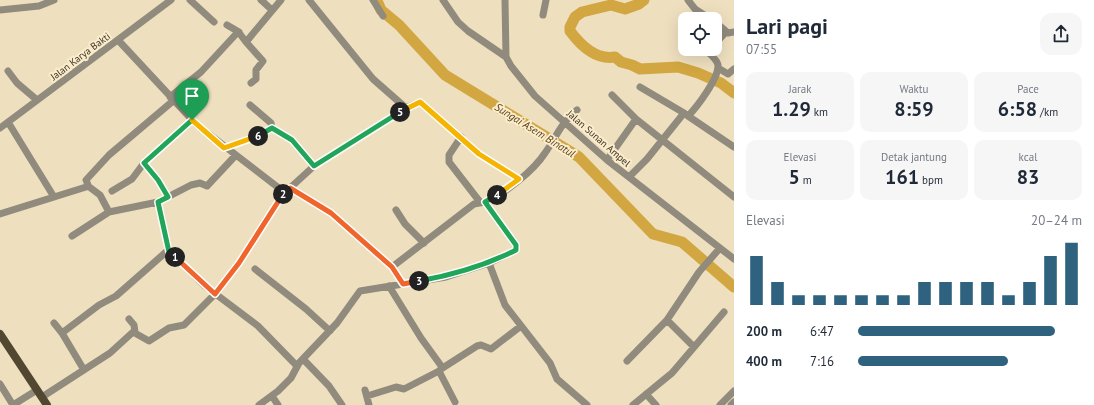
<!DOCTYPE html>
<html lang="id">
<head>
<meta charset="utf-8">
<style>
  :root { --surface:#fff; --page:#f6f6f7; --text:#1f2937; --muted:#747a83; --accent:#2f627f }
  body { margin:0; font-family:"PT Sans",sans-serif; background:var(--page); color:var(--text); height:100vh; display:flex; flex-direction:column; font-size:15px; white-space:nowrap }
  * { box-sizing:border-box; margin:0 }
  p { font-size:13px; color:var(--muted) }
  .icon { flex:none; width:22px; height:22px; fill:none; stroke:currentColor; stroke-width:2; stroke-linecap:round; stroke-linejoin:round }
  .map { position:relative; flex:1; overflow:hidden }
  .sheet { display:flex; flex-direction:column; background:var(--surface); width:360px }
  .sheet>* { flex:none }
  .controls { position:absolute; left:678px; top:12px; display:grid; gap:8px }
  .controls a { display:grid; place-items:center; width:44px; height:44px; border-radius:8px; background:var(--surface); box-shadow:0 4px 16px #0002; font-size:20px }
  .pin { position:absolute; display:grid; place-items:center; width:34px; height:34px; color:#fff; margin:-41px -17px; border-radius:50% 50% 50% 0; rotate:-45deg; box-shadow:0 0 4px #0007 }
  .pin .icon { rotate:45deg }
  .km { position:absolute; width:20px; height:20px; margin:-10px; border-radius:50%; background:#222; color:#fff; font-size:11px; line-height:20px; text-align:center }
  .round { display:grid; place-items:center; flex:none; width:42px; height:42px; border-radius:12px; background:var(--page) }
  .summary { display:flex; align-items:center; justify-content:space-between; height:68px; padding:0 12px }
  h1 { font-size:22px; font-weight:600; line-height:30px }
  .stats { display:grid; grid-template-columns:repeat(3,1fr); gap:6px; height:68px; padding:4px 12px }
  .stats div { display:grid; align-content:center; border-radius:10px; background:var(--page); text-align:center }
  .stats b { font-size:20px; font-weight:600 }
  .stats small { font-size:11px; font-weight:400 }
  .stats p { font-size:11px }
  .chart { height:112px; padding:8px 12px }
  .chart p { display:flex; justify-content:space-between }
  .chart svg { width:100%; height:72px; margin-top:4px; stroke:var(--accent); stroke-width:6 }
  ul { padding:0 12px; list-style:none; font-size:13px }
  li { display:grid; grid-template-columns:64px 48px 1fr; align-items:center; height:30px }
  li i { height:10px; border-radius:5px; background:var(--accent) }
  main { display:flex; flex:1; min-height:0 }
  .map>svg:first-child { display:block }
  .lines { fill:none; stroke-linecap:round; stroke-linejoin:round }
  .river { stroke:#d2a741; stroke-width:11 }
  .minor { stroke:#918b7e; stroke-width:7 }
  .major { stroke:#524730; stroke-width:8 }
  .split-1-casing { stroke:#fff; stroke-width:8 }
  .split-2-casing { stroke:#fff; stroke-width:8 }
  .split-3-casing { stroke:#fff; stroke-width:8 }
  .split-4-casing { stroke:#fff; stroke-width:8 }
  .split-5-casing { stroke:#fff; stroke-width:8 }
  .split-6-casing { stroke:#fff; stroke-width:8 }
  .split-7-casing { stroke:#fff; stroke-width:8 }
  .split-1 { stroke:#22a559; stroke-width:5 }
  .split-2 { stroke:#f0652b; stroke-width:5 }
  .split-3 { stroke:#f0652b; stroke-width:5 }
  .split-4 { stroke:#22a559; stroke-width:5 }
  .split-5 { stroke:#f5b400; stroke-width:5 }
  .split-6 { stroke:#22a559; stroke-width:5 }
  .split-7 { stroke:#f5b400; stroke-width:5 }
  .labels { text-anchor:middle; stroke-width:4; stroke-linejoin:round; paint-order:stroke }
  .street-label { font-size:10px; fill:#3a3427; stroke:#fbeccb }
  .water-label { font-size:11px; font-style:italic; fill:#58461c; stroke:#fbeccb }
</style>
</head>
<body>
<main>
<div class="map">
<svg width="734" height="405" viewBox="0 0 734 405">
  <rect width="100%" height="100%" fill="#eedfbf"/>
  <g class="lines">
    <!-- river -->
    <path class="river" d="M644 0 639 4 625 9 611 5 582 12 575 17 570 27V31C581 46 596 60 615 57L621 62 632 65 640 69 678 67 698 73 721 83 734 93
      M378 3 381 10 399 25 445 75 579 157 653 234 682 242 734 287"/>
    <!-- minor -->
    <path class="minor" d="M190 0 214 22
      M261 0 272 10
      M309 0 373 79 406 108 420 102 479 154 519 179
      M373 0 383 16
      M443 0 458 22 468 31 506 57
      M505 0 506 57 511 66 535 96 607 160 734 259
      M688 0 695 9 710 19
      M0 10 39 6 54 0
      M543 15 546 0
      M715 22 728 33 734 32
      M227 25 239 32
      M118 40 197 125 284 192
      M246 42 263 61 256 70V79L251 83
      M715 44 726 32
      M718 68 728 74 734 69
      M8 71 17 83 37 100
      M640 87 684 113
      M170 97 201 72 237 33 240 34 246 42 281 0
      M688 116 734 147
      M636 119 734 197
      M8 122 54 197
      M0 128 171 0
      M272 128 292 140 314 166
      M461 137 449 155V162L480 202
      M225 148 264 133 272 128 271 123 250 105
      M607 160 636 119 612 95
      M144 163 158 180 168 197
      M629 177 647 159 684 113 688 116C697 107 719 78 718 65 717 60 712 56 709 53L710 49
      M88 186 100 195 109 212
      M290 188 314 166 406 108
      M112 191 132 179 144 163 192 120
      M158 202 169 251
      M396 210 405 224 424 243
      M0 214 86 187 88 185 86 180 109 155 173 101
      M72 236 109 212 158 202 191 185 200 183 207 186 235 156
      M489 263 505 305 550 363 557 379 587 405
      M392 267 403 284
      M255 269 306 309 330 331
      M389 286 421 338 442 367
      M129 319 134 325 135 332
      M54 323 62 333
      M694 347 667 320 699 272 720 248
      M303 359 329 386 342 405
      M627 361 667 320
      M84 370 62 333 99 305 116 296 166 252 169 251 205 286 258 326 297 366
      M0 384 13 405
      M365 390 369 405
      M646 394 656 405
      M272 396 278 405
      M367 396 396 387 404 389 439 371
      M42 397 110 353 133 332 149 341 169 328 184 325 215 294 239 263 284 192 290 188 331 213 392 267 474 204 485 202
      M455 402 439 371 441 369 477 346 481 345 491 349 521 326
      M13 405 37 390
      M259 405 278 391 291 378 299 363 337 323 360 291 446 277 489 263 516 250V245L485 202C505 194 534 170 545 153 557 136 560 124 577 110
      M633 405 672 373 724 312
      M720 405 734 391
      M731 405 734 402"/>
    <!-- major -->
    <path class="major" d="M0 334 47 405"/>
  </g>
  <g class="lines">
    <defs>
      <path id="split-1" d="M175 257 169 252 158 202 168 197 158 180 144 163 192 120"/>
      <path id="split-2" d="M175 257 215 294 239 263 283 194"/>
      <path id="split-3" d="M283 194 290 188 331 213 392 267 403 284 419 281"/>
      <path id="split-4" d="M419 281C453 275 484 266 516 250V245L485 202 497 195"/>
      <path id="split-5" d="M400 112 420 102 479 154 519 179 497 195"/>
      <path id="split-6" d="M258 136 272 128 292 140 314 166 400 112"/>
      <path id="split-7" d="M192 120 224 148 258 136"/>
    </defs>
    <!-- split-1 casing -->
    <use href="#split-1" class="split-1-casing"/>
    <!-- split-2 casing -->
    <use href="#split-2" class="split-2-casing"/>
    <!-- split-3 casing -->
    <use href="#split-3" class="split-3-casing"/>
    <!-- split-4 casing -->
    <use href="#split-4" class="split-4-casing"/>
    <!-- split-5 casing -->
    <use href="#split-5" class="split-5-casing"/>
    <!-- split-6 casing -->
    <use href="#split-6" class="split-6-casing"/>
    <!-- split-7 casing -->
    <use href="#split-7" class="split-7-casing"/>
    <!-- split-1 -->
    <use href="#split-1" class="split-1"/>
    <!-- split-2 -->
    <use href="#split-2" class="split-2"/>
    <!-- split-3 -->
    <use href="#split-3" class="split-3"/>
    <!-- split-4 -->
    <use href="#split-4" class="split-4"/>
    <!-- split-5 -->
    <use href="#split-5" class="split-5"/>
    <!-- split-6 -->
    <use href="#split-6" class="split-6"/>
    <!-- split-7 -->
    <use href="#split-7" class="split-7"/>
  </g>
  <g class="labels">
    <!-- street labels -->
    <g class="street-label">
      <text transform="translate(80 56) rotate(-37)" y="4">Jalan Karya Bakti</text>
      <text transform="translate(599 138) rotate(41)" y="4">Jalan Sunan Ampel</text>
    </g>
    <!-- water labels -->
    <g class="water-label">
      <text transform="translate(535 130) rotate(32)" y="4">Sungai Asem Binatul</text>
    </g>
  </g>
</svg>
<div class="controls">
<a><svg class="icon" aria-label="locate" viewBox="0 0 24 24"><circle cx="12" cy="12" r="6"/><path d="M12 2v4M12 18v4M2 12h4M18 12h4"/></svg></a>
</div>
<div class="pin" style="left:192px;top:120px;background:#1e9e55"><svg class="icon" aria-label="arrive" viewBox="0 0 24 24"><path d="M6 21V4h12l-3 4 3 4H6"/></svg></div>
<b class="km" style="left:175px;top:257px">1</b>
<b class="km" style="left:283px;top:194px">2</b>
<b class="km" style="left:419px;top:281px">3</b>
<b class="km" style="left:497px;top:195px">4</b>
<b class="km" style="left:400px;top:112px">5</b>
<b class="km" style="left:258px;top:136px">6</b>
</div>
<section class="sheet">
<div class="summary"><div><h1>Lari pagi</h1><p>07:55</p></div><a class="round"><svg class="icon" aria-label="share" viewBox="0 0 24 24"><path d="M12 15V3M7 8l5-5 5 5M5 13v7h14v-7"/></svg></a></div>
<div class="stats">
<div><p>Jarak</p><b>1.29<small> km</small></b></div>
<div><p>Waktu</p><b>8:59</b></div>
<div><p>Pace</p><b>6:58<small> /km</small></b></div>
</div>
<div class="stats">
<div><p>Elevasi</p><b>5<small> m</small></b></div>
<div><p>Detak jantung</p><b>161<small> bpm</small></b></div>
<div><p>kcal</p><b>83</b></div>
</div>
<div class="chart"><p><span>Elevasi</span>20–24 m</p>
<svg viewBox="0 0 160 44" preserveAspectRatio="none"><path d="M5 44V14M15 44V30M25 44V38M35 44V38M45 44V38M55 44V38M65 44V38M75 44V38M85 44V30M95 44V30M105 44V30M115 44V30M125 44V38M135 44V30M145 44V14M155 44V6"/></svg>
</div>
<ul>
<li><b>200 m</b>6:47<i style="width:88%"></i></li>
<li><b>400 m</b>7:16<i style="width:67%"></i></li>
</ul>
</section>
</main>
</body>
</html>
